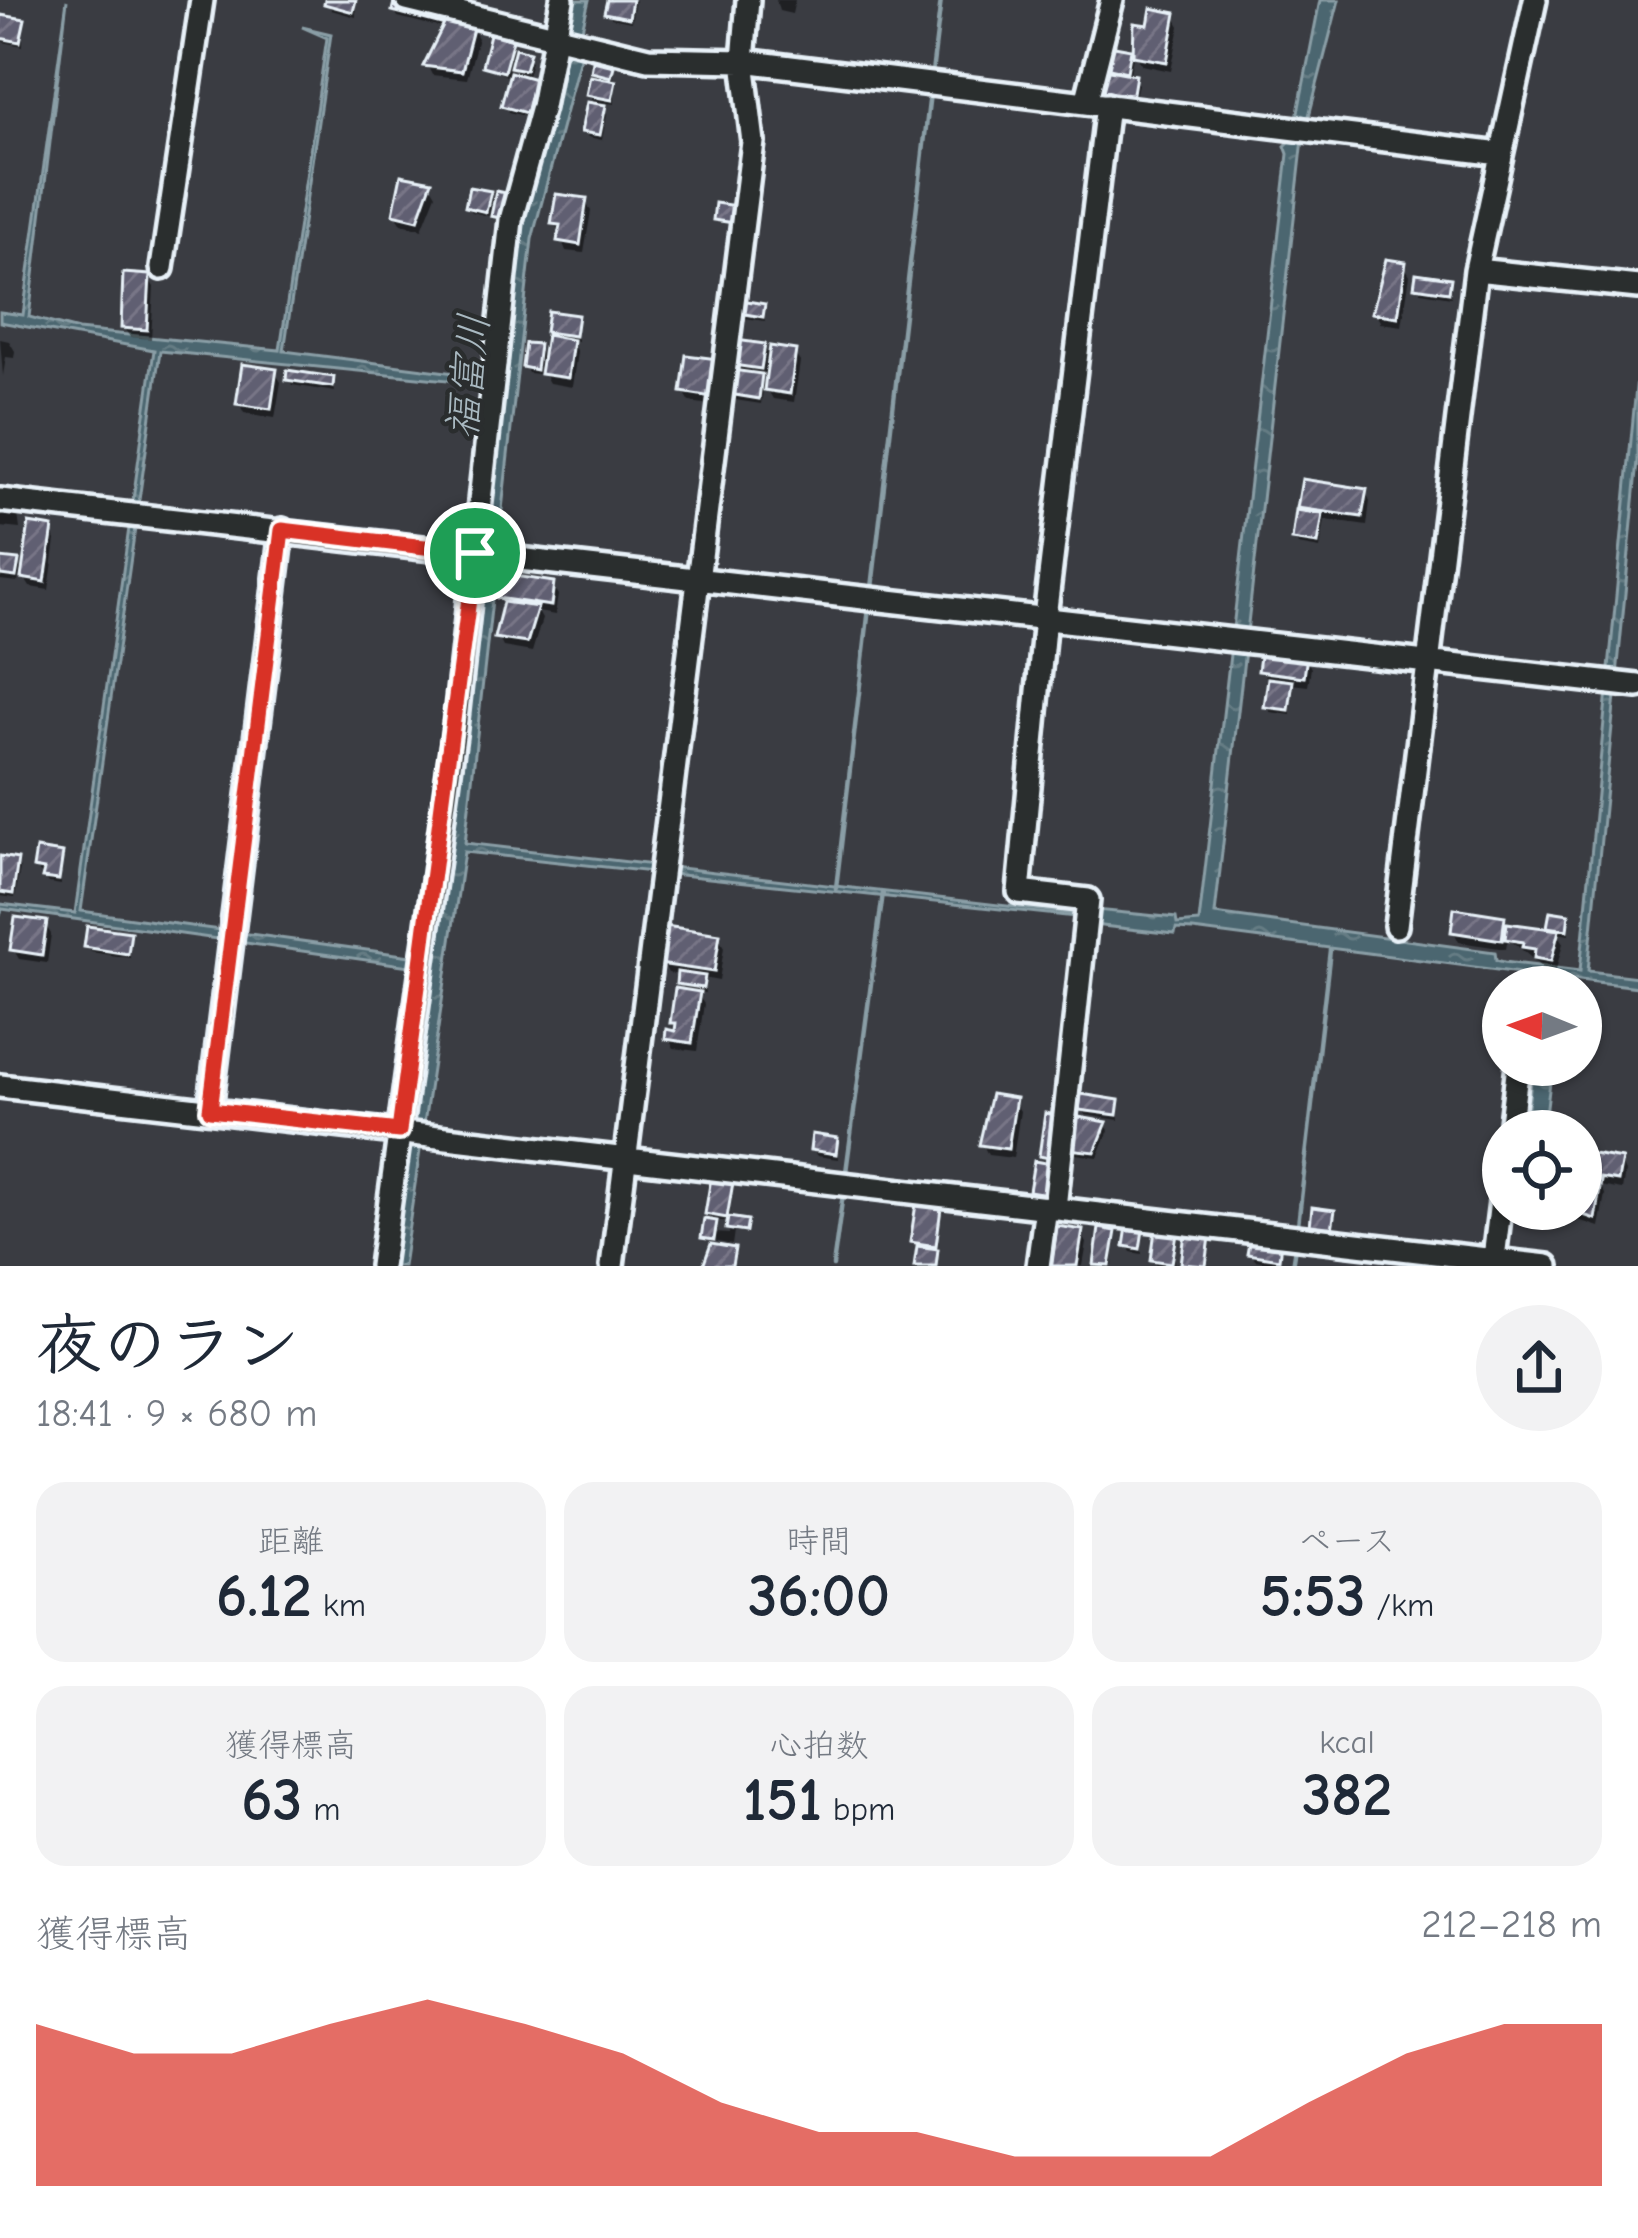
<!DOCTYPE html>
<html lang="ja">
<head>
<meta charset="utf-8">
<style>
  :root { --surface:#fff; --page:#f2f2f3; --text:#1f2937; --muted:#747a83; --accent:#d93025 }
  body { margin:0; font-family:"Comic Neue","Klee One",sans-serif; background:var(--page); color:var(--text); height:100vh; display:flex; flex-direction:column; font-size:45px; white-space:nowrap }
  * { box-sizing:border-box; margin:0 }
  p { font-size:39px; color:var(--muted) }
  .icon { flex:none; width:66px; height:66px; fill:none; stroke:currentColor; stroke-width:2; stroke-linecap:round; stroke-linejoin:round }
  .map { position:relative; height:1266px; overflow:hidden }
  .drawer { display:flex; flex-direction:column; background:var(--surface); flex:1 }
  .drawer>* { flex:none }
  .needle { width:78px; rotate:271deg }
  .buttons { position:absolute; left:1482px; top:966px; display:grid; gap:24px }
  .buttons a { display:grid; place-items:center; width:120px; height:120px; border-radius:50%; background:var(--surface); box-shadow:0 3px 9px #0004; font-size:60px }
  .pin { position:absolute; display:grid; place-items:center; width:102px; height:102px; color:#fff; margin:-51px; border:6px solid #fff; border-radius:50%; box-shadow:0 3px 12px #0007 }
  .round { display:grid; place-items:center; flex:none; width:126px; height:126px; border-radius:63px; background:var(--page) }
  .overview { display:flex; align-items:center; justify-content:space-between; height:204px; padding:0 36px }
  h1 { font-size:66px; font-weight:700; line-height:90px }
  .figures { display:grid; grid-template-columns:repeat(3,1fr); gap:18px; height:204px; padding:12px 36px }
  .figures div { display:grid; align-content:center; border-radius:30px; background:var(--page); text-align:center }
  .figures b { font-size:60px; font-weight:700 }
  .figures small { font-size:33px; font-weight:400 }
  .figures p { font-size:33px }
  .chart { height:336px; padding:24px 36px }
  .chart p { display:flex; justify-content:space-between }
  .chart svg { width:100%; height:216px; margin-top:12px; fill:var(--accent); opacity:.7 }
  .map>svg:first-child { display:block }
  .water { fill:url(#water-ripples); stroke:#8a9ea6; stroke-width:3; fill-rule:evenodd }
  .shadow { fill:#0007; fill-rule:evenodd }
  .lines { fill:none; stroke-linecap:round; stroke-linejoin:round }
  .stream { stroke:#8a9ea6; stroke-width:4.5 }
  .building { fill:url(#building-hatch); stroke:#e8f1f8; stroke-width:3 }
  .minor-casing { stroke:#e8f1f8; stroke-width:30 }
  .minor { stroke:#2a2d2e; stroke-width:21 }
  .route-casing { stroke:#fff; stroke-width:24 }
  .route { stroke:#d93025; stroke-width:15 }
  .labels { text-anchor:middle; stroke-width:9; stroke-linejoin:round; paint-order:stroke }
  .water-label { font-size:42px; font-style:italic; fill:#a9b9c1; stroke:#2a2d2e }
</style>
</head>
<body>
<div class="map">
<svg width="1638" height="1266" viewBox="0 0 1638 1266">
  <defs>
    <pattern id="water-ripples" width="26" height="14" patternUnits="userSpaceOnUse" patternTransform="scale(3)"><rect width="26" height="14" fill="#4b666f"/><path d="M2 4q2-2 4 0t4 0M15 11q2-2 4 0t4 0" fill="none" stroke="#657c84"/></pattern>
    <pattern id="building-hatch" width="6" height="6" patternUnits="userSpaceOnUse" patternTransform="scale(3)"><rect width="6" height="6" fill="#615f72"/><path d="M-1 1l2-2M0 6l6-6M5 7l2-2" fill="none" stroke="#787687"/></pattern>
  </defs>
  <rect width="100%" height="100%" fill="#3a3c42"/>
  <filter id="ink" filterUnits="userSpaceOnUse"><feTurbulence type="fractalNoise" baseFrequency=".00833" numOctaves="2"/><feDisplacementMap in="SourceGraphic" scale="24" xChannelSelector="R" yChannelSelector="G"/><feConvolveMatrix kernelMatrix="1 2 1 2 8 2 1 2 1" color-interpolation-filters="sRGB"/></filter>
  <g filter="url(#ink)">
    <!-- water -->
    <path class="water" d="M67 0 29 317 78 330 280 350 327 38 302 27 331 34 284 351 478 376 489 375 519 222 562 51 569 47 572 0H589L577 50 581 54 532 239 465 843 1076 914 1096 910 1176 918 1177 924 1199 922 1288 154 1285 146 1293 138 1320 0H1339L1303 139 1215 914 1495 952 1496 960 1504 962 1580 971 1638 367V461L1588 971 1638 977V987L1563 978 1561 987H1542L1543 976 1193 930 1176 929 1175 934 1093 925 1076 917 464 852 403 1266H387L417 967 2 909 0 915V904L75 913 154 350 0 322V312L23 315ZM160 351 488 384 418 957 81 911Z
      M1533 1065H1552L1544 1131H1525Z"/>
    <!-- shadow -->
    <path class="shadow" d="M328 0H356V17L331 10Z
      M610 0H635L631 22 611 18Z
      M776 0H795L792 14 779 11Z
      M395 11 441 18 447 27 472 28 478 38 467 79 432 75 427 65 446 29 398 17Z
      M1174 16 1180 26 1171 71 1142 65 1136 55 1150 29Z
      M3 18 23 22V46L3 42Z
      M512 39 513 51 531 61 526 80 537 88 529 117 508 112 511 78 485 66ZM511 62 520 78 507 75Z
      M1111 49 1133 58 1129 77 1138 84 1135 96 1103 90Z
      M613 70 615 104 600 102 607 114 602 140 588 137 584 131 597 107 589 94 599 80 594 72Z
      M430 184 436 194 422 229 402 224 396 214Z
      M489 194 496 206 510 224 497 221 490 210 489 216 472 212 468 206Z
      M585 201 591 211 584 253 566 251 555 223Z
      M1404 265 1410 275 1402 326 1381 323 1375 313Z
      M148 278 154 287 151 339 130 337 124 328Z
      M1449 281 1451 297 1421 292 1417 286Z
      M763 307 765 321 745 318 742 312Z
      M576 318 577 341 570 340 577 352 572 387 549 383 539 366 538 374 528 373 525 367 537 347 545 361 553 340 548 331Z
      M0 339 9 341 15 351 14 358 6 357 3 376Z
      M764 347 771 360 794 352 800 362 794 402 773 399 764 384 761 404 735 400 732 394 742 374 736 364ZM758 373 769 375 767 389Z
      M689 358 717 406 690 402 684 392Z
      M275 372 281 382 275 418 244 413 239 403Z
      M289 379 333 380 335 392 292 385Z
      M1365 491 1370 501 1367 526 1325 520 1320 549 1298 545 1295 539 1305 515 1300 507Z
      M0 511 18 514 20 529 1 527Z
      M51 530 56 540 49 590 30 587 20 571 18 582 0 580V561L17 563 24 575Z
      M552 585 558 595 555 615 538 612 542 619 532 652 503 647 498 637 505 606 500 598Z
      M1305 658 1311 668 1308 686 1291 684V715L1270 712V681L1261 670Z
      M61 856V885L49 883 36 868Z
      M0 859 20 868 15 898 0 896Z
      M1568 917 1569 935 1557 933 1563 943 1556 970 1543 968 1508 938 1506 949 1459 942 1454 932 1504 918 1508 926 1554 932 1550 927Z
      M45 924 51 934 47 963 19 959 13 949Z
      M130 935V958L91 952 87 946Z
      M718 937 724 947 719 981 703 978 705 993 696 992 704 1004 697 1051 674 1048 668 1038 680 1034 673 1022 684 992 680 975 668 973 663 963Z
      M1014 1101 1020 1111 1013 1158 988 1155 983 1145Z
      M1118 1103 1119 1120 1086 1115 1082 1109Z
      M1105 1124 1109 1130 1098 1157 1075 1154 1071 1148Z
      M837 1140 838 1159 817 1156 813 1150Z
      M1581 1155 1620 1162 1625 1172 1622 1190 1600 1186 1605 1194 1599 1227 1575 1219 1570 1209H1581Z
      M731 1185 730 1220 746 1223V1233L734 1231 732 1245 705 1239 714 1223 709 1214ZM713 1220 730 1222 729 1234 715 1233Z
      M939 1211 938 1266H917L920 1248 913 1241Z
      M1081 1233 1087 1243 1083 1266H1054Z
      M1141 1233 1142 1254 1131 1252 1128 1246Z
      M1114 1234 1113 1266H1098L1097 1264Z
      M1175 1237V1266L1157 1265 1154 1259Z
      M1208 1239V1266H1185L1184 1263Z
      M1279 1246 1281 1264 1254 1260 1251 1254Z"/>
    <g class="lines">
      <!-- stream -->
      <path class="stream" d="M932 73 941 0
        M872 588 930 93
        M836 888 869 608
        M846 1172 883 893
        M1298 1225 1330 950
        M833 1266 843 1194
        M1292 1266 1295 1247"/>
    </g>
    <!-- building -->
    <path class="building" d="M325 0H356L353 12 324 4Z
      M607 0H632L629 18 604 13Z
      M394 2 443 15 441 24 392 11Z
      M1151 8 1176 13 1167 62 1133 56 1134 23 1148 25Z
      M1 15 25 19 20 42 0 38Z
      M447 18 474 25 462 71 423 66Z
      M491 30 514 36 504 72 482 66Z
      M1109 45 1131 49 1127 72 1105 67Z
      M515 48 530 52 525 70 510 67Z
      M593 61 614 66 611 77 591 72Z
      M1104 69 1136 75 1132 99 1099 93Z
      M510 72 535 79 526 113 501 106Z
      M590 76 616 81 612 100 586 95Z
      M587 102 606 105 600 135 581 132Z
      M401 175 432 181 418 220 393 214Z
      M469 187 491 191 486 212 465 207Z
      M496 191 513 195 508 220 491 216Z
      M556 194 587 198 580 245 557 241 560 225 551 224Z
      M715 203 737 206 734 223 713 220Z
      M1386 259 1406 262 1398 317 1372 313Z
      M123 273 150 275 147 330 121 328Z
      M1416 273 1451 278 1449 292 1414 287Z
      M741 300 765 304 763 317 739 313Z
      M548 311 578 315 575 336 545 332Z
      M546 335 573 340 568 378 540 374Z
      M736 340 765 344 761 369 733 365Z
      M525 343 539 344 536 370 522 367Z
      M770 346 796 350 790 394 764 390Z
      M686 355 718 359 712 397 681 392Z
      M242 364 277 369 271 409 236 404Z
      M287 370 334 377 333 387 286 380Z
      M732 370 762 374 759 399 729 394Z
      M1302 479 1367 489 1362 517 1297 508Z
      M1296 510 1323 514 1318 544 1292 540Z
      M29 523 53 527 45 582 21 578Z
      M0 558 19 560 16 577 0 575Z
      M501 574 554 582 551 606 497 598Z
      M503 602 538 607 527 643 494 638Z
      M1261 649 1307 656 1304 677 1258 671Z
      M1268 678 1293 681 1289 710 1264 707Z
      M36 849 63 853 59 880 42 878 44 870 33 868Z
      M0 856 18 859 13 894 0 892Z
      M1454 908 1505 916 1502 940 1451 932Z
      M1550 911 1569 914 1567 930 1547 927Z
      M15 917 47 921 42 955 10 950Z
      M1507 923 1559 930 1551 961 1534 958 1535 949 1522 947 1523 942 1505 939Z
      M87 926 131 932 128 954 84 947Z
      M665 926 720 934 714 972 659 964Z
      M677 972 705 976 703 988 676 984Z
      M675 988 700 992 692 1043 665 1039 666 1029 675 1031 676 1023H670Z
      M991 1094 1016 1098 1008 1149 979 1145Z
      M1081 1094 1119 1100 1117 1115 1079 1110Z
      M1045 1113 1056 1115 1050 1158 1039 1156Z
      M1073 1116 1107 1122 1095 1152 1068 1149Z
      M812 1134 838 1138 836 1154 810 1150Z
      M1581 1152 1622 1159 1618 1181 1581 1175Z
      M1034 1161 1051 1164 1047 1194 1029 1191Z
      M711 1178 733 1182 727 1218 705 1214Z
      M1581 1178 1601 1181 1595 1219 1566 1209H1581Z
      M916 1204 941 1208 936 1246 910 1242Z
      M1312 1207 1335 1210 1332 1229 1310 1226Z
      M728 1217 748 1220 746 1232 726 1229Z
      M704 1219 717 1221 714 1240 701 1238Z
      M1057 1226 1083 1230 1077 1266H1051Z
      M1127 1227 1143 1230 1140 1249 1124 1246Z
      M1099 1228 1116 1231 1110 1266 1094 1265Z
      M1155 1230 1177 1234 1172 1263 1151 1260Z
      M1185 1233 1210 1237 1206 1266 1181 1264Z
      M1250 1238 1281 1243 1279 1259 1247 1254Z
      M711 1244 735 1248 732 1266H703Z
      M917 1246 938 1249 936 1266H914Z"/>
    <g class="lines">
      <defs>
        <path id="minor" d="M407 0 648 59 743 61 1500 154
          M1086 103 1112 0
          M162 268 202 0
          M1476 270 1638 287
          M0 500 1638 686
          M1396 926 1476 270 1535 0
          M0 1086 1547 1266
          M210 1110 282 530
          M1510 1131 1518 1065
          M1055 1208 1088 900 1019 892 1045 617 1107 105
          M381 1266 455 728 511 220 542 107 562 0
          M612 1266 753 142 743 61 748 0
          M1038 1266 1046 1207
          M1493 1266 1503 1185"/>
      </defs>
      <!-- minor casing -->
      <use href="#minor" class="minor-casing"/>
      <!-- minor -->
      <use href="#minor" class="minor"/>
    </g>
  </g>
  <g class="lines" filter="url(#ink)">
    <defs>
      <path id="route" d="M282 530 475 553 399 1131 210 1110Z"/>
    </defs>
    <!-- route casing -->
    <use href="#route" class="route-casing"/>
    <!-- route -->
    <use href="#route" class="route"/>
  </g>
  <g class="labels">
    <!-- water labels -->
    <g class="water-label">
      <text transform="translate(467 376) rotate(-84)" y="15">福富川</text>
    </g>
  </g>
</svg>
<div class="buttons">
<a><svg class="needle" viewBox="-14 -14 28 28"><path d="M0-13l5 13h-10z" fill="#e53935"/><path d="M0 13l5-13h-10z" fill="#747a83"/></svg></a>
<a><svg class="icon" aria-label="locate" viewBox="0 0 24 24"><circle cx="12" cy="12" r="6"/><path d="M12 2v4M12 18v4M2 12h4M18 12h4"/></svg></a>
</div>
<div class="pin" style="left:475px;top:553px;background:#1e9e55"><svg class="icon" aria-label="arrive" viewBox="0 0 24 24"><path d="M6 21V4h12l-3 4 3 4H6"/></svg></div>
</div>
<section class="drawer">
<div class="overview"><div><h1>夜のラン</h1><p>18:41 · 9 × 680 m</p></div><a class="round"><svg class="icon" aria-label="share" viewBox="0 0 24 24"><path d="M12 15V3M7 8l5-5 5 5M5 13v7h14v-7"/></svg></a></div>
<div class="figures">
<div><p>距離</p><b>6.12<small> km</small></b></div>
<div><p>時間</p><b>36:00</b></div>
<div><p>ペース</p><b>5:53<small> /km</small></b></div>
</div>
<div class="figures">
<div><p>獲得標高</p><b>63<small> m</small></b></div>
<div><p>心拍数</p><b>151<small> bpm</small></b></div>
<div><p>kcal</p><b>382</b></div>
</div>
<div class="chart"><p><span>獲得標高</span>212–218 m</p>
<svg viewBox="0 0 160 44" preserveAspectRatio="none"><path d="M0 44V11L10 17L20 17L30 11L40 6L50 11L60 17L70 27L80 33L90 33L100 38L110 38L120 38L130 27L140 17L150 11L160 11V44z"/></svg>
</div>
</section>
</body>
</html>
